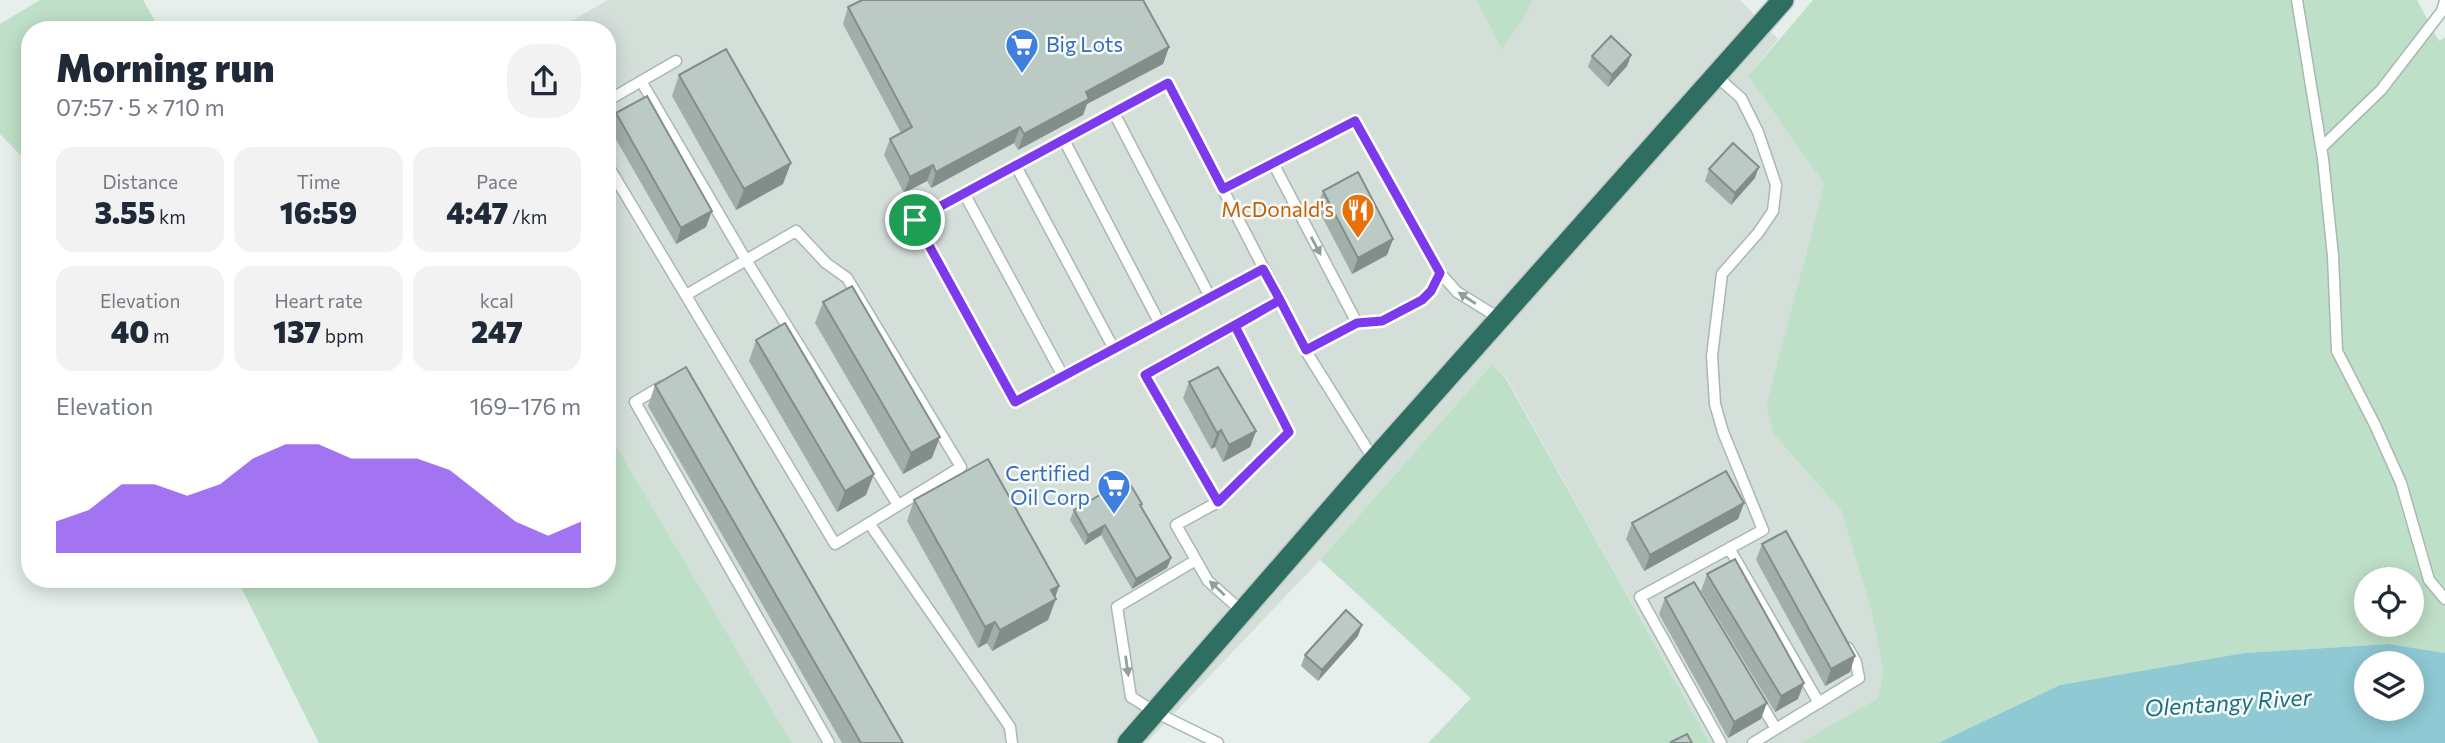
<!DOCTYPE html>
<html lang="en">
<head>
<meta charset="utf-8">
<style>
  :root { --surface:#fff; --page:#f2f2f3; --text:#1f2937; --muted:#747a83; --accent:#7c3aed }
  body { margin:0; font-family:Commissioner,sans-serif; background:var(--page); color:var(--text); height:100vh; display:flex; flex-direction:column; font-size:26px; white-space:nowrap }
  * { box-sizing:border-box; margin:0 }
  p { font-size:23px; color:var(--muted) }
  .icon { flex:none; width:38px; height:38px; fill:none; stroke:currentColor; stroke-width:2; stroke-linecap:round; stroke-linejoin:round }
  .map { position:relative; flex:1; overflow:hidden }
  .side { position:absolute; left:21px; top:21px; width:595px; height:567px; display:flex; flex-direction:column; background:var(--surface); border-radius:28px; box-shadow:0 4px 18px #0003 }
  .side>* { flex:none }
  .controls { position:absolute; left:2354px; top:567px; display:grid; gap:14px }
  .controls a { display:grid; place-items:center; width:70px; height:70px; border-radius:50%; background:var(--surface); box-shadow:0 4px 18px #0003; font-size:35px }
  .pin { position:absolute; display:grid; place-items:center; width:60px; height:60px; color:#fff; margin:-30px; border:4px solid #fff; border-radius:50%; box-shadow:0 2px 7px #0007 }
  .round { display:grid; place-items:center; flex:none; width:74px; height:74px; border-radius:28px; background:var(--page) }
  .overview { display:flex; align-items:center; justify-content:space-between; height:119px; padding:0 35px }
  h1 { font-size:38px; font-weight:800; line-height:52px }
  .figures { display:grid; grid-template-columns:repeat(3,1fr); gap:10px; height:119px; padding:7px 35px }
  .figures div { display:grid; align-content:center; border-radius:18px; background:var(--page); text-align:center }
  .figures b { font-size:30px; font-weight:800 }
  .figures small { font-size:19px; font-weight:400 }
  .figures p { font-size:19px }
  .chart { height:196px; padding:14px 35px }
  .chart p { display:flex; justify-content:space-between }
  .chart svg { width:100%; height:126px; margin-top:7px; fill:var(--accent); opacity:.7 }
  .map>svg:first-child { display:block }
  .built { fill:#d4dfda }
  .green { fill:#bfe0c8; fill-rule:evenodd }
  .water { fill:#8ec9d4; fill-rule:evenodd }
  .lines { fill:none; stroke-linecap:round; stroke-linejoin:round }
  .lane-casing { stroke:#a8b8b2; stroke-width:13 }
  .highway-casing { stroke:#c2cac8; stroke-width:24 }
  .lane { stroke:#fff; stroke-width:10 }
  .highway { stroke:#2f6f62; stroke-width:21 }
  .wall { fill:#a1aea9 }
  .shaded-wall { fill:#838d89 }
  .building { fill:#bbcac4; stroke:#838d89; stroke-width:2 }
  .oneway { fill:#92a09c }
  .route-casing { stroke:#fff; stroke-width:14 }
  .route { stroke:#7c3aed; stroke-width:9 }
  .labels { text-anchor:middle; stroke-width:5; stroke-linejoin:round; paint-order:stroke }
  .shop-label { font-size:21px; fill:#366cbe; stroke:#f7fbf9; text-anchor:start }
  .food-label { font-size:21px; fill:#c56008; stroke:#f7fbf9; text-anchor:end }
  .water-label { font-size:23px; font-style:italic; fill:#1c6f80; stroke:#f7fbf9 }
</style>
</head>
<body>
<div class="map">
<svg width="2445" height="743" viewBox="0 0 2445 743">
  <rect width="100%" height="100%" fill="#e6efeb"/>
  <!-- built -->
  <path class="built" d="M608 0H1476L1502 48 1525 17 1533 0H1740L1778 39 1748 76 1824 184 1766 406 1774 435 1841 510 1871 610 1883 671 1878 698 1800 743H1710L1506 377 1491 365 1320 560 1146 743H792L607 430V30H555Z"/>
  <!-- green -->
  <path class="green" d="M40 0H143L160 30H30V165L0 134V24Z
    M1476 0H1533L1525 17 1502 49Z
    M1813 0H2417L2439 41 2445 37V653L2389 644 2244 653 2060 685 1938 743H1800L1878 698 1883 671 1871 610 1841 510 1774 435 1766 406 1824 184 1748 76ZM2366 579H2412V625H2366Z
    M1491 365 1505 377 1710 743H1428L1471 698 1320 560Z
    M607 430 792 743H319L237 579H607Z"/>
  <!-- water -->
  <path class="water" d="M2389 644 2445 653V743H1938L2060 685 2244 653ZM2366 663H2412V709H2366Z"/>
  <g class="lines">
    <defs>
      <path id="lane" d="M2297 0 2323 159 2333 256 2337 351 2375 425 2401 483 2429 580 2445 599
        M1715 75 1741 98 1758 132 1776 185 1773 211 1758 233 1722 274 1712 356 1715 404 1723 432 1763 530 1640 597 1721 743
        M641 81 746 260 898 505
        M607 101 676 61
        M1114 113 1210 297
        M1064 140 1160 324
        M2321 148 2381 90 2442 11 2445 1
        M1273 163 1357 323
        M607 164 835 544 961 467 847 278 826 263 796 231 686 295
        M1016 166 1114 349
        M1223 189 1355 121 1440 273 1457 292 1499 318
        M964 193 1063 376
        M1263 269 1015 402 915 220 1168 83 1309 356 1374 460
        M1306 350 1357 323 1382 321 1422 300 1431 291 1440 273
        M662 386 635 402 829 743
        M1218 502 1145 375 1235 326
        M869 523 1010 727 1012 743
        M1729 548 1819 703
        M1196 560 1117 607 1131 697 1155 712 1218 743
        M1243 612 1208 581 1176 525 1218 502 1289 432 1235 326 1280 300
        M1758 699 1776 729
        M1753 743 1859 678 1856 662 1848 648"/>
      <path id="highway" d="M1128 743 1374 460 1783 0"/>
    </defs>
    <!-- lane casing -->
    <use href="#lane" class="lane-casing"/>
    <!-- highway casing -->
    <use href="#highway" class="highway-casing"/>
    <!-- lane -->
    <use href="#lane" class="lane"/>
    <!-- highway -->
    <use href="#highway" class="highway"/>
  </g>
  <!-- wall -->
  <path class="wall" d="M848 7 1169 47 1163 64 1087 104 1083 115 1018 150 1014 143 931 188 927 181 904 193 884 155 890 139 901 133 843 24Z
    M1631 55 1627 66 1608 87 1588 67 1592 56Z
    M679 75 783 184 736 210 672 96Z
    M616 113 706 227 676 244 610 129Z
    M1709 169 1755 178 1731 205 1705 181Z
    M1323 191 1393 239 1387 255 1352 274 1317 207Z
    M823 302 932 458 903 474 815 323Z
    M756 340 866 495 837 512 749 361Z
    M1189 382 1256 431 1250 447 1223 462 1215 447 1211 449 1183 398Z
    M655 385 903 743H842L648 406Z
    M914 500 1059 586 1048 620 992 651 987 643 978 648 907 521Z
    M1744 503 1738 519 1644 571 1626 539 1632 523Z
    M1142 504 1141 506 1171 558 1167 568 1132 589 1101 535 1085 545 1070 520 1074 510Z
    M1762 544 1850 672 1825 686 1756 560Z
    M1707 574 1798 699 1775 712 1701 591Z
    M1665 598 1761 719 1728 738 1659 614Z
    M1358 636 1318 681 1301 666 1305 655Z"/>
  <!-- shaded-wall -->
  <path class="shaded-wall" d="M1169 47 1163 64 1087 104 1083 115 1018 150 1024 134 1086 92Z
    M1631 55 1627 66 1608 87 1612 75Z
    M1020 127 1014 143 931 188 936 172Z
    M791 163 783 184 736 210 744 189Z
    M933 165 927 181 904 193 910 177Z
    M1759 167 1755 178 1731 205 1735 193Z
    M712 211 706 227 676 244 681 228Z
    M1393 239 1387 255 1352 274 1358 258Z
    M1221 430 1215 447 1211 449 1217 433Z
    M1256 431 1250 447 1223 462 1229 445Z
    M940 437 932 458 903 474 911 453Z
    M874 474 866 495 837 512 845 491Z
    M1744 503 1738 519 1644 571 1650 555Z
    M1105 525 1101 535 1085 545 1088 535Z
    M1171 558 1167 568 1132 589 1136 579Z
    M1059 586 1054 600 1056 599 1048 620 992 651 1000 630 1051 590Z
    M995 622 987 643 978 648 985 627Z
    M1362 625 1358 636 1318 681 1322 670Z
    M1855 656 1850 672 1825 686 1831 669Z
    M1804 683 1798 699 1775 712 1781 696Z
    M1767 703 1761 719 1728 738 1734 722Z"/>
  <!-- building -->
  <path class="building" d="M862 0H1143L1169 47 1086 92 1089 99 1024 134 1020 127 936 172 933 165 910 177 890 139 912 127 848 7Z
    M1611 36 1631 55 1612 75 1592 56Z
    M726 49 791 163 744 189 679 75Z
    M647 96 712 211 681 228 616 113Z
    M1733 143 1759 167 1735 193 1709 169Z
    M1358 172 1393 239 1358 258 1323 191Z
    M852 286 940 437 911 453 823 302Z
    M785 323 874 474 845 491 756 340Z
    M686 367 903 743H861L655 385Z
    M1218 367 1256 431 1229 445 1221 430 1217 433 1189 382Z
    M988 459 1059 586 1051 590 1056 599 1000 630 995 622 985 627 914 500Z
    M1726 471 1744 503 1650 555 1632 523Z
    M1127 479 1142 504 1140 505 1171 558 1136 579 1105 525 1088 535 1074 510Z
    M1786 531 1855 656 1831 669 1762 544Z
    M1735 559 1804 683 1781 696 1707 574Z
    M1694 582 1767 703 1734 722 1665 598Z
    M1346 610 1362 625 1322 670 1305 655Z
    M1687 734 1692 743H1672L1671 742Z"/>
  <!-- one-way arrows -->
  <defs><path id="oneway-solid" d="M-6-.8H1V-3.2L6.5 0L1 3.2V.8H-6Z" transform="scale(1.75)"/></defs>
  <g class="oneway">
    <use href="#oneway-solid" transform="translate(1316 246) rotate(62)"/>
    <use href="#oneway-solid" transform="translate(1467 298) rotate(-147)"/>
    <use href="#oneway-solid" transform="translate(1217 588) rotate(-137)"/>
    <use href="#oneway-solid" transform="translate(1127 666) rotate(82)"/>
  </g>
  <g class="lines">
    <defs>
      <path id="route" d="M915 220 1015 402 1263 269 1280 300 1235 326 1289 432 1218 502 1145 375 1280 300 1306 350 1357 323 1382 321 1422 300 1431 291 1440 273 1355 121 1223 189 1168 83 915 220"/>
    </defs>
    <!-- route casing -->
    <use href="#route" class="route-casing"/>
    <!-- route -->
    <use href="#route" class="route"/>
  </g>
  <!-- icons -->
  <defs>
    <symbol id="supermarket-pin" viewBox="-11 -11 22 30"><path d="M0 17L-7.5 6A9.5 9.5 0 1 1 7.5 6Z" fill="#3f7fe0" stroke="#f7fbf9"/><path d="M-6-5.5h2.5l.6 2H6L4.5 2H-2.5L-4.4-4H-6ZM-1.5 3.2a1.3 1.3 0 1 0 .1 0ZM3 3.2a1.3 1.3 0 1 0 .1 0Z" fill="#fff"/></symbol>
    <symbol id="restaurant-pin" viewBox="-11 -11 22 30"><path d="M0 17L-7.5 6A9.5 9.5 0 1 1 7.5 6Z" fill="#e8710a" stroke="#f7fbf9"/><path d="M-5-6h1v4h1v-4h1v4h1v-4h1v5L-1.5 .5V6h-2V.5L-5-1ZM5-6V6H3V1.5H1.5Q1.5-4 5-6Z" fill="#fff"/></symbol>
  </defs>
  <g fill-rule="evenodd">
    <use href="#supermarket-pin" x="1003" y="26" width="38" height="52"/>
    <use href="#restaurant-pin" x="1339" y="191" width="38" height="52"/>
    <use href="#supermarket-pin" x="1095" y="467" width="38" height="52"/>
  </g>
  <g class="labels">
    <!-- shop labels -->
    <g class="shop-label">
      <text x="1046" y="52">Big Lots</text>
      <text x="1090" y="481" text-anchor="end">Certified<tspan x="1090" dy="24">Oil Corp</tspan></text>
    </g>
    <!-- food labels -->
    <g class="food-label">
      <text x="1334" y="217">McDonald's</text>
    </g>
    <!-- water labels -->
    <g class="water-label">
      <text transform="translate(2228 703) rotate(-4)" y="8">Olentangy River</text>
    </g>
  </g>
</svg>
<div class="controls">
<a><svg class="icon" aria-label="locate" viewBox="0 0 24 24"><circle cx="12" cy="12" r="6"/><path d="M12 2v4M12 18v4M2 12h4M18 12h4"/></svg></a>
<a><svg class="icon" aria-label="layers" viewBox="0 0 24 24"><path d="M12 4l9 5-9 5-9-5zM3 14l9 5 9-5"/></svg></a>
</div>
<div class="pin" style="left:915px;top:220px;background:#1e9e55"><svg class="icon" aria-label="arrive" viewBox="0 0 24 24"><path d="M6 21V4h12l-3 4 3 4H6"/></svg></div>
<section class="side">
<div class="overview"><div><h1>Morning run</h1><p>07:57 · 5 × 710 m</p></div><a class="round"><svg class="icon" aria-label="share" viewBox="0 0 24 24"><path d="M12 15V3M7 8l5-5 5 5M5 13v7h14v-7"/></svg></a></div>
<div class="figures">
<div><p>Distance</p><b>3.55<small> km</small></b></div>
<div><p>Time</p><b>16:59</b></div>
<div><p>Pace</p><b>4:47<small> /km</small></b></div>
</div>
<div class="figures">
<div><p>Elevation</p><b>40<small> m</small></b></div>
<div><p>Heart rate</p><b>137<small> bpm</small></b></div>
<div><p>kcal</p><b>247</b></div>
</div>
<div class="chart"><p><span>Elevation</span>169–176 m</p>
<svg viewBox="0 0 160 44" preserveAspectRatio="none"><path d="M0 44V33L10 29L20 20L30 20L40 24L50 20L60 11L70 6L80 6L90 11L100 11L110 11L120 15L130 24L140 33L150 38L160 33V44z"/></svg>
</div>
</section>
</div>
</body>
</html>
